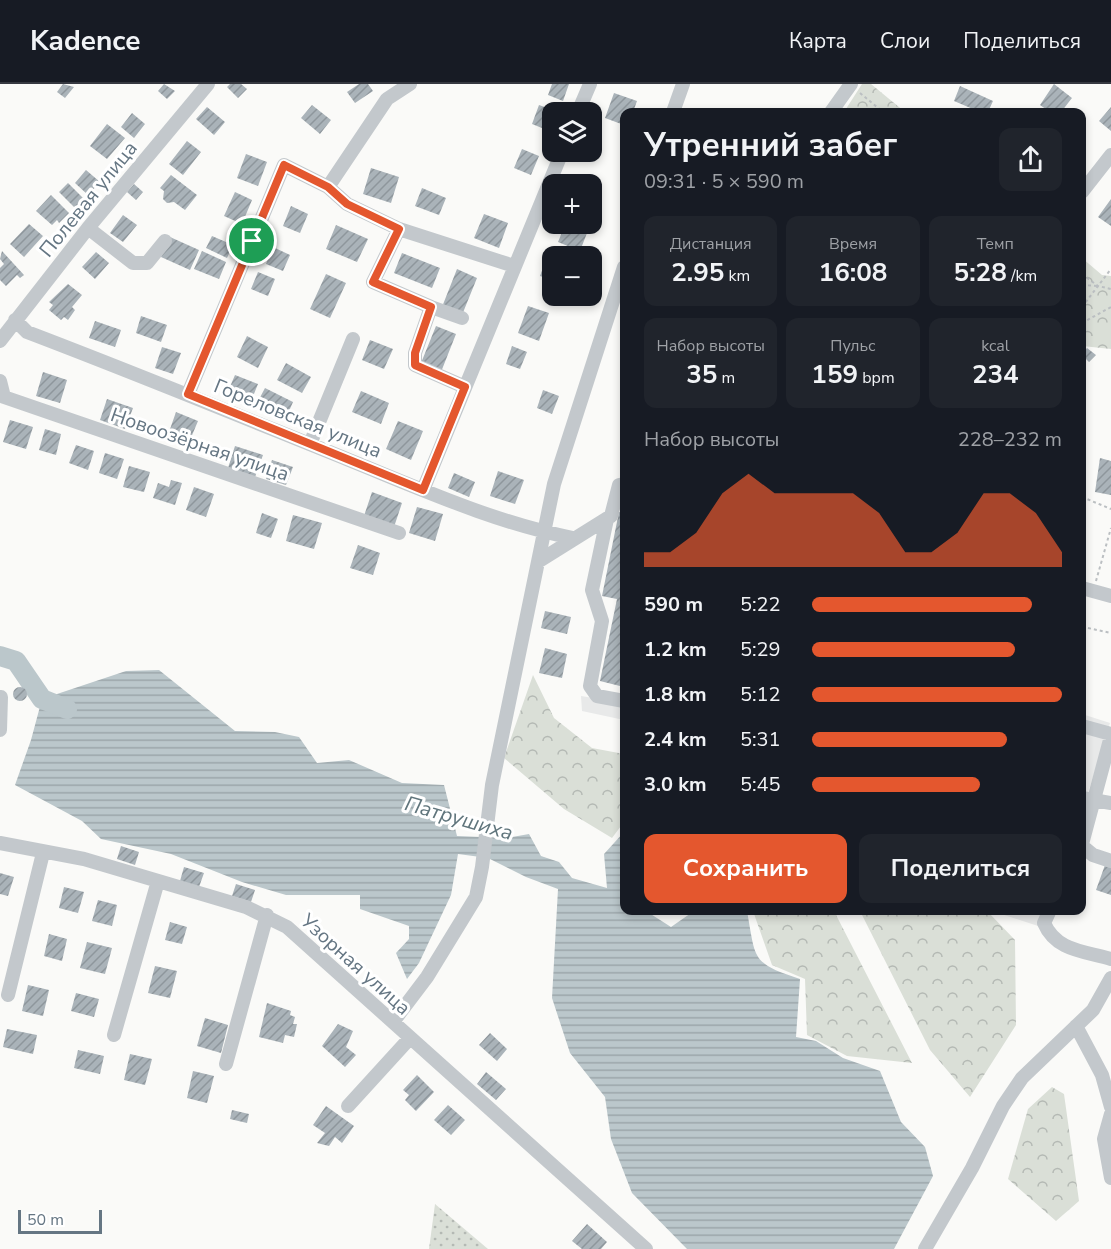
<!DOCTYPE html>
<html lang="ru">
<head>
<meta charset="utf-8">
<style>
  :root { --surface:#171b24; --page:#20242c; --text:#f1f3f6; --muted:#9ea1a6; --line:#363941; --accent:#e4572e }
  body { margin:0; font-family:"Nunito Sans",sans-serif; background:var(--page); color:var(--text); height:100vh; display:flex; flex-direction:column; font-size:22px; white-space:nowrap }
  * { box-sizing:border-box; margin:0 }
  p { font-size:20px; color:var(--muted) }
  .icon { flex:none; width:33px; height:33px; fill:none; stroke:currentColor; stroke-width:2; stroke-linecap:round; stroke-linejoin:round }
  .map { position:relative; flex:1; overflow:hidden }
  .drawer { position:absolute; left:620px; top:24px; width:466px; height:807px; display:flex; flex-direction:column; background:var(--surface); border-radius:12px; box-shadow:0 3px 9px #0003 }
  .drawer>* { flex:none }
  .controls { position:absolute; left:542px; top:18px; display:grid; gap:12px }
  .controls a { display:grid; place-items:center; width:60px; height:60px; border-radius:12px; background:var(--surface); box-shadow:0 3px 9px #0003; font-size:30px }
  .scale { position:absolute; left:18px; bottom:15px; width:84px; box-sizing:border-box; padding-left:6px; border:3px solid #657683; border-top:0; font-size:16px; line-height:21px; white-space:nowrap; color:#657683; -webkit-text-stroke:4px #fff; paint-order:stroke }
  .pin { position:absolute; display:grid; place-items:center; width:51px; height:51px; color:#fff; margin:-26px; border:3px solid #fff; border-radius:50%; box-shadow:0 2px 6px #0007 }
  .round { display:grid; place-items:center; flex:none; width:63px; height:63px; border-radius:12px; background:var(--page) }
  .headline { display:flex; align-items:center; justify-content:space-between; height:102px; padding:0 24px }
  h1 { font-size:33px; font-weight:700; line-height:45px }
  .figures { display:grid; grid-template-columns:repeat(3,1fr); gap:9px; height:102px; padding:6px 24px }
  .figures div { display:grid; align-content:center; border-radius:12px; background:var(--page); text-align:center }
  .figures b { font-size:26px; font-weight:700 }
  .figures small { font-size:16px; font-weight:400 }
  .figures p { font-size:16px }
  .chart { height:168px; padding:12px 24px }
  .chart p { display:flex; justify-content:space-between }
  .chart svg { width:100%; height:108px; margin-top:6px; fill:var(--accent); opacity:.7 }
  .primary-button { display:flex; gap:12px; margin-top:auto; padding:12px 24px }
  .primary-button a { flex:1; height:69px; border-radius:12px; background:var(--accent); color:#fff; font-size:24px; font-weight:700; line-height:69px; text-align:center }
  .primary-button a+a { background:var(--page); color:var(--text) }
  ul { padding:0 24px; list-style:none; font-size:20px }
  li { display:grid; grid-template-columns:96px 72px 1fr; align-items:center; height:45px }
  li i { height:15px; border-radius:8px; background:var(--accent) }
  header { display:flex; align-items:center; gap:36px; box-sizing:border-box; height:84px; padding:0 30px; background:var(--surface); border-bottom:2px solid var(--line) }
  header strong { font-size:28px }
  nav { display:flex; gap:33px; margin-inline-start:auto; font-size:21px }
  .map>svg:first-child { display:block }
  .built { fill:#e8e9e9 }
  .grass { fill:url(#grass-dots) }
  .forest { fill:url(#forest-crowns) }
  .water { fill:url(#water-rules) }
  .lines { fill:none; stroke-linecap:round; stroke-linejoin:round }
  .river { stroke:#bbc7cb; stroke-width:20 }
  .building { fill:url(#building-hatch) }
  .path { stroke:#bbbfc2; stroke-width:2; stroke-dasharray:3 3; stroke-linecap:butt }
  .minor { stroke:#c3c8cc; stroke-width:14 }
  .route-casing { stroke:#fff; stroke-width:12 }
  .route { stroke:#e4572e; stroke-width:8 }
  .labels { text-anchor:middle; stroke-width:6; stroke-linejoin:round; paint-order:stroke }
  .street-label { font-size:20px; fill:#657683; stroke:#fff }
  .water-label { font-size:21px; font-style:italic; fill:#60757c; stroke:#fff }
</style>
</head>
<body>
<header>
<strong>Kadence</strong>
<nav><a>Карта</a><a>Слои</a><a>Поделиться</a></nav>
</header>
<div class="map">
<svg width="1111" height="1165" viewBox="0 0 1111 1165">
  <defs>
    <pattern id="grass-dots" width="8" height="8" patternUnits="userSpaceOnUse" patternTransform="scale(1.5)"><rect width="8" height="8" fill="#dadfd7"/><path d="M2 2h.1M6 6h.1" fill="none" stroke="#b4b9b4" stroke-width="1.8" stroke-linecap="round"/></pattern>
    <pattern id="forest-crowns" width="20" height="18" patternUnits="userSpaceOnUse" patternTransform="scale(1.5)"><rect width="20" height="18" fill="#dadfd7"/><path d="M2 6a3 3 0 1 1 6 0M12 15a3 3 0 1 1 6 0" fill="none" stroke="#b4b9b4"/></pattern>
    <pattern id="water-rules" width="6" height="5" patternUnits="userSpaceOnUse" patternTransform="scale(1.5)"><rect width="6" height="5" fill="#bbc7cb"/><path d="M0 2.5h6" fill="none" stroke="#9ca6aa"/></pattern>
    <pattern id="building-hatch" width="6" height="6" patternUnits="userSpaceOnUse" patternTransform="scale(1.5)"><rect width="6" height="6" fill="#aab3b9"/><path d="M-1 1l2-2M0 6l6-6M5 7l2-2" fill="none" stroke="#8e969c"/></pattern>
  </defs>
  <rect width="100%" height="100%" fill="#fafaf8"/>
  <!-- built -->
  <path class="built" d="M581 612 624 619V636L582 627Z
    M1082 630 1110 639 1082 728Z
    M992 827H1050L1044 844Z"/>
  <!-- grass -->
  <path class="grass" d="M435 1120 488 1165H429Z"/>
  <!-- forest -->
  <path class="forest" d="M862 0H871L905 28H844Z
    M1082 174 1102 191 1111 192V265L1082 262Z
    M533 591 554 634 592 664 624 670V738L612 754 564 725 504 674Z
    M753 827H834L912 979 847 972 807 951 805 895 772 881Z
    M860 827H981L989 829 1015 856 1016 941 970 1013 930 966Z
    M1052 1003 1064 1010 1079 1117 1056 1137 1008 1095 1028 1025Z"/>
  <!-- water -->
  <path class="water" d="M159 586 235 647 275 648 299 653 317 679 349 676 402 699 444 701 457 752 506 754 529 750 541 772 559 778 572 794 607 804 604 770 624 748V826L646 827 671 843 694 827H747C756 876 751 879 800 895L796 953 816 957 843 974 880 987 901 1038 925 1063 933 1092 894 1165H687L632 1109 611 1055 605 1013 570 969 552 914 558 805 526 793 488 774 458 770 451 811 419 879 407 895 396 869 409 855V842L360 825V811H286L242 798 171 770 101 755 82 737 15 701 31 656 42 615 126 587Z"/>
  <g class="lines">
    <!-- river -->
    <path class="river" d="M0 572 16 577 42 615 67 625"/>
  </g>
  <!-- building -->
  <path class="building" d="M63 0 74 3 65 14 57 8Z
    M164 0 175 7 167 15 158 7Z
    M230 0H241L247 5 238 14 227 3Z
    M359 0H368L373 7 355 19 347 8Z
    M552 0H569L563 17 548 11Z
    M1054 0 1072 14 1061 28H1050L1040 21Z
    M960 2 993 17 988 28H980L954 17Z
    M614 9 637 17 633 28H624V41L605 34Z
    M312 21 331 36 320 50 301 34Z
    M539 21 553 26 547 46 532 40Z
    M207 23 225 38 214 51 196 35Z
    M1111 23V47L1099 37Z
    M132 29 145 40 134 54 121 43Z
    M107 40 125 54 107 75 90 62Z
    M187 57 201 68 183 91 169 80Z
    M522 65 539 72 531 91 514 84Z
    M246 70 267 78 258 102 237 94Z
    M371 84 399 93 391 119 363 110Z
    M86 86 100 98 88 111 75 99Z
    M171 91 197 111 185 126 174 118 167 119 163 115 164 107 160 104Z
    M68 99 84 115 75 124 59 108Z
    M134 100 143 108 136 116 127 108Z
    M422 104 446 114 439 131 415 122Z
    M235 108 252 116 242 140 224 132Z
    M51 111 69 129 59 139 57 136 52 141 36 127Z
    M1111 115V142L1098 133Z
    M291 122 308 130 300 149 283 142Z
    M484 130 508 139 499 164 474 154Z
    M123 131 137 141 123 158 110 149Z
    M29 140 43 152 24 173 10 160Z
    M336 141 368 155 357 178 326 165Z
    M565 141 587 149 580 167 558 158Z
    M212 152 233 161 227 174 206 164Z
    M170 153 199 166 190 186 161 173Z
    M273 163 290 171 283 187 266 180Z
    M2 167 24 191 20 194 17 191 6 202 0 196V184L4 180 0 175Z
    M202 167 226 178 219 195 194 185Z
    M96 168 109 179 95 195 82 183Z
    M402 169 440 184 432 204 394 189Z
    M548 171 552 172V196L540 192Z
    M457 185 477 194 462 231 442 223Z
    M258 188 275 195 268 212 251 205Z
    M326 190 346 199 330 234 310 225Z
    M68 200 82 211 72 223 75 226 68 236 64 233 61 236 49 226 53 221 49 218Z
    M528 222 549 229 539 257 518 249Z
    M141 232 167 241 161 258 136 249Z
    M95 237 121 246 115 263 89 254Z
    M436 242 456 250 441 288 421 279Z
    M247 252 268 263 258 284 237 273Z
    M370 256 393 265 384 285 362 276Z
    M512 262 527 268 520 285 506 280Z
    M162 263 181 269 173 290 155 284Z
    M1087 264 1096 271 1089 278 1082 271Z
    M286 279 311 293 302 309 277 296Z
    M43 288 67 296 60 319 36 312Z
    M235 291 258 300 249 322 226 312Z
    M265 304 293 318 285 336 256 321Z
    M543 306 559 312 552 330 537 324Z
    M361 307 389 319 381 340 352 328Z
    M107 315 133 324 125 345 100 336Z
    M176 328 198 337 190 356 169 348Z
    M10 336 33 343 26 365 3 358Z
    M398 337 423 347 411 376 386 365Z
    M45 345 61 350 56 371 39 366Z
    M76 361 94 367 88 386 69 379Z
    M235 362 263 371 255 393 228 384Z
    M105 369 124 375 117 395 99 389Z
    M1100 374 1111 377V411L1095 408Z
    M272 376 293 383 286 401 266 395Z
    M129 382 150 388 144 408 123 403Z
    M498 387 524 396 515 420 490 412Z
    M454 389 475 398 469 413 448 404Z
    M171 396 182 399 175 421 153 414 158 399 169 403Z
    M194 403 214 410 206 433 186 426Z
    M372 408 402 419 394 443 364 432Z
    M417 423 443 430 435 457 409 449Z
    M619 428 624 429V603L600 597 617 515 602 512Z
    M262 429 278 435 271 454 256 449Z
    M293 431 322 439 314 465 286 457Z
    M358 461 380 469 373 491 350 484Z
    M545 527 571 533 567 550 541 544Z
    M545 564 567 570 562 594 539 589Z
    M13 610a7 7 0 1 1 14 0a7 7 0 1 1-14 0Z
    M121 762 139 768 135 781 117 775Z
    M1105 781 1111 783V811L1096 806Z
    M184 783 204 789 199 803 180 797Z
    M0 789 14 793 8 812 0 810Z
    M236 800 255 806 251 818 232 812Z
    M64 803 84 808 78 829 59 824Z
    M98 816 117 821 112 842 92 837Z
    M170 838 187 843 182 860 165 856Z
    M49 850 67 855 62 877 44 872Z
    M87 858 112 864 105 890 80 884Z
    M155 882 177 887 170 914 148 909Z
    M28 901 49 906 43 932 22 927Z
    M76 909 99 915 94 933 71 927Z
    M267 919 291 927 290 931 295 933 293 940H297L294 953 285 951 283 959 259 953Z
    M205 934 228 941 221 969 197 962Z
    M338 940 353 947 346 963 356 971 345 983 322 962Z
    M7 945 37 951 33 970 3 963Z
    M490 949 507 965 497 977 479 961Z
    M78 966 104 972 100 990 74 984Z
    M130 970 152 975 145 1001 124 996Z
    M193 987 214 992 207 1019 187 1014Z
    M486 988 506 1005 496 1016 477 1000Z
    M417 991 434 1008 416 1027 405 1016 409 1011 403 1006Z
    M448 1021 465 1036 451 1051 434 1036Z
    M326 1022 354 1042 342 1059 335 1053 329 1062 317 1059 325 1049 313 1041Z
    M232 1026 249 1030 247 1039 230 1035Z
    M587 1140 607 1158 601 1165H582L572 1157Z"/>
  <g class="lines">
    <!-- path -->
    <path class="path" d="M860 9 883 28
      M1082 190 1098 202 1111 205
      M1082 201 1098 202
      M1082 223 1111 185
      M1082 239 1111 223
      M1082 413 1111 425
      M1096 497 1111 444
      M1088 544 1111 549"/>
    <!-- minor -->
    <path class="minor" d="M578 28 590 0
      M673 28 683 0
      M831 28 851 0
      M328 103 387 15 410 0
      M1082 108 1111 71
      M88 144 133 179H147L165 157
      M399 145 373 198 431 223 415 269V281L465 303
      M431 223 462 234
      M15 236 27 248C135 289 242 333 349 376 421 405 496 439 573 454
      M0 257 88 144 208 0
      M0 297 4 313 399 449
      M188 310 284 81 328 103 347 120 399 145 514 182
      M310 360 353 255
      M423 406 562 68
      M607 435 592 506 602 537 590 602 597 612 624 617
      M539 477 611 432 619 401 624 400
      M1082 504 1111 512
      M1082 642 1111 650
      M0 646 1 613
      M1082 714 1111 719
      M0 759 84 775 246 823 287 843 646 1165
      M1082 760 1111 652
      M1082 762 1093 771 1111 777
      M1050 826 1044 839C1056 867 1084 867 1111 875
      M8 911 43 769
      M393 938 427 893 476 813 482 783 492 701 554 400 624 183
      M1076 942 1102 991 1111 1023
      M114 951 158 797
      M226 980 267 831
      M348 1022 410 954
      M1111 1030 1104 1055 1111 1094
      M925 1165 972 1084 1003 1022 1022 994 1093 926 1111 894"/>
  </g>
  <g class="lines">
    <defs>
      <path id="route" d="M284 81 328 103 347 120 399 145 373 198 431 223 415 269V281L465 303 423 406 188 310Z"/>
    </defs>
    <!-- route casing -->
    <use href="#route" class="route-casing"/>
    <!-- route -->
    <use href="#route" class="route"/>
  </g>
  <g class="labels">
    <!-- street labels -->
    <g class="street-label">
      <text transform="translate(88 115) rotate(-51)" y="7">Полевая улица</text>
      <text transform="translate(298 334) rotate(22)" y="7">Гореловская улица</text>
      <text transform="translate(200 360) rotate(19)" y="7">Новоозёрная улица</text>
      <text transform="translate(356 880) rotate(42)" y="7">Узорная улица</text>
    </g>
    <!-- water labels -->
    <g class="water-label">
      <text transform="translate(459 734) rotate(16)" y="7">Патрушиха</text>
    </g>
  </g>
</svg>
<div class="controls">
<a><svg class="icon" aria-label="layers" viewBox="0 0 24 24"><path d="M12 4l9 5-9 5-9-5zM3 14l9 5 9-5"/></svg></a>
<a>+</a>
<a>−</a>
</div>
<div class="scale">50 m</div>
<div class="pin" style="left:252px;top:157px;background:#1e9e55"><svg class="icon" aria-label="arrive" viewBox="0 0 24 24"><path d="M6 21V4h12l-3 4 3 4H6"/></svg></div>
<section class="drawer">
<div class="headline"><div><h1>Утренний забег</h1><p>09:31 · 5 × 590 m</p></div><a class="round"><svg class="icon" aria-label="share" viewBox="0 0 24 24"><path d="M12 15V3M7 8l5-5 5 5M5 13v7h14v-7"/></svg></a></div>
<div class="figures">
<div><p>Дистанция</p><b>2.95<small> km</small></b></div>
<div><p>Время</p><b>16:08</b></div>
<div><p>Темп</p><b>5:28<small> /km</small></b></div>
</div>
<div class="figures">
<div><p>Набор высоты</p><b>35<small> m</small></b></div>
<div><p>Пульс</p><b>159<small> bpm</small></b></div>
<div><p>kcal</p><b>234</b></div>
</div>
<div class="chart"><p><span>Набор высоты</span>228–232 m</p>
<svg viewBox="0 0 160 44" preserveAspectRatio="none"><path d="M0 44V38L10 38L20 30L30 14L40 6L50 14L60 14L70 14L80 14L90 22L100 38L110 38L120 30L130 14L140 14L150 22L160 38V44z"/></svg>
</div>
<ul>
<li><b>590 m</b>5:22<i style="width:88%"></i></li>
<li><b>1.2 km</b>5:29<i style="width:81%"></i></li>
<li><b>1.8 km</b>5:12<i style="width:100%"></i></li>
<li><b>2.4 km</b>5:31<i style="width:78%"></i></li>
<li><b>3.0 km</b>5:45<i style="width:67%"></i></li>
</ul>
<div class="primary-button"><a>Сохранить</a><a>Поделиться</a></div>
</section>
</div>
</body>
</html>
